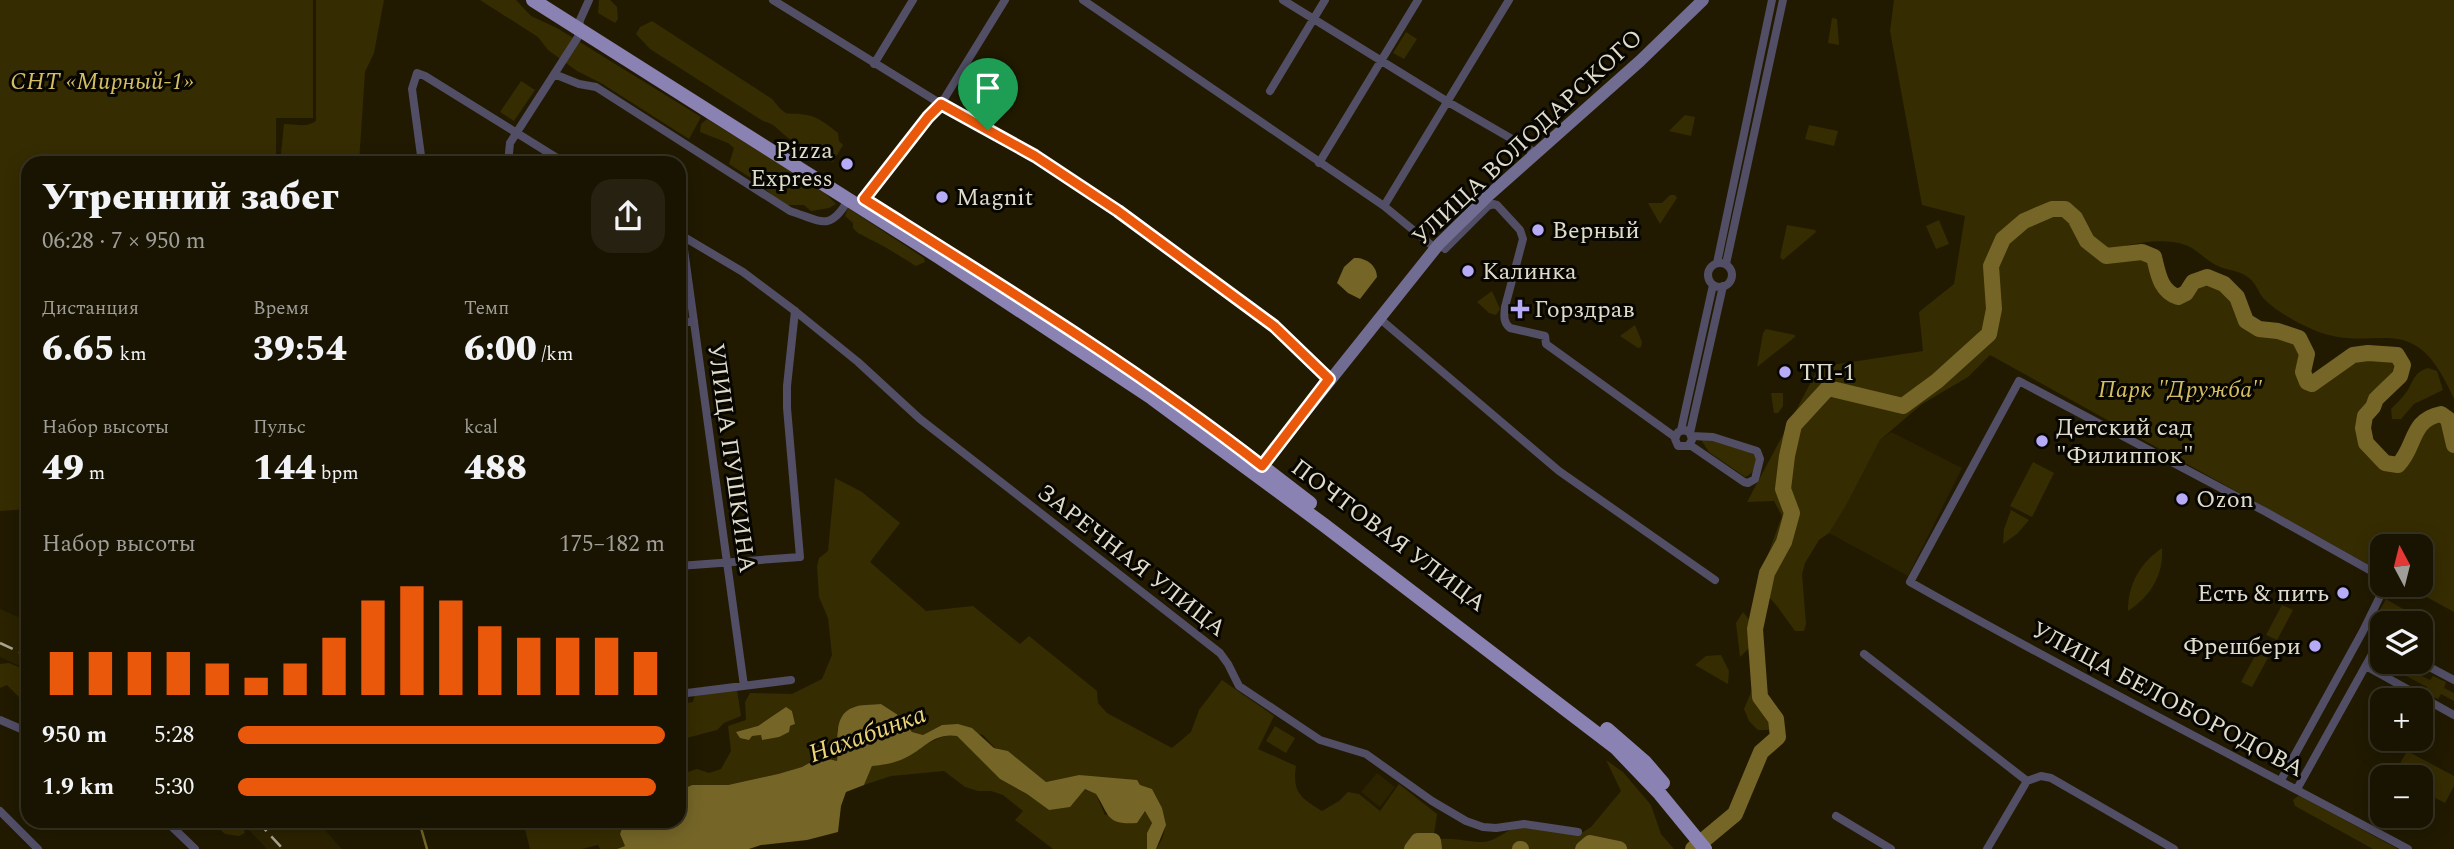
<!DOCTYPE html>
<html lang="ru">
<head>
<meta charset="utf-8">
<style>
  :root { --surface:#191401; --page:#262110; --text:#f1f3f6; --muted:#9f9e99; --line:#373323; --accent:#ea580c }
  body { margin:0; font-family:Spectral,serif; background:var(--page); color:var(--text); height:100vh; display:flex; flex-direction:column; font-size:26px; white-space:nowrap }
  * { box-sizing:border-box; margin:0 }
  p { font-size:23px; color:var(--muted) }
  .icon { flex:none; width:38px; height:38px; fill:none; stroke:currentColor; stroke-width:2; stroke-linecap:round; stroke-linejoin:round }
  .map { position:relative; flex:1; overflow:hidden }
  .details { position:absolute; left:21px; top:156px; width:665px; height:672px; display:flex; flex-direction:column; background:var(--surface); border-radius:21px; box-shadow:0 4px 18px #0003,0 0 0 2px var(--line) }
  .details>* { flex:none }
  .needle { width:46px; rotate:353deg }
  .tools { position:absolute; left:2370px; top:534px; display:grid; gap:14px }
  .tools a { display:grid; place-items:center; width:63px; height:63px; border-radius:14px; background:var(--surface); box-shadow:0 4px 18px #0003,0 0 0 2px var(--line); font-size:35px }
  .pin { position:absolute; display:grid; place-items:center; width:60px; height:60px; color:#fff; margin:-72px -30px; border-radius:50% 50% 50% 0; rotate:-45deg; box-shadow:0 0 7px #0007 }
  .pin .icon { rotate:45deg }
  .round { display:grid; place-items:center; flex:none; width:74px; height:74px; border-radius:21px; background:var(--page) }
  .head { display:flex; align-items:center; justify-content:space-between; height:119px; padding:0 21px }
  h1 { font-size:38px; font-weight:800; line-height:52px }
  .figures { display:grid; grid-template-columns:repeat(3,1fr); gap:10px; height:119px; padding:7px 21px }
  .figures div { display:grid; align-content:center }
  .figures b { font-size:35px; font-weight:800 }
  .figures small { font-size:19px; font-weight:400 }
  .figures p { font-size:19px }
  .chart { height:196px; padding:14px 21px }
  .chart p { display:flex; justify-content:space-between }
  .chart svg { width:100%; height:126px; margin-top:7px; stroke:var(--accent); stroke-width:6 }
  ul { padding:0 21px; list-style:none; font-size:23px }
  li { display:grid; grid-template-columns:112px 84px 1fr; align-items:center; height:52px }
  li i { height:18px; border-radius:9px; background:var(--accent) }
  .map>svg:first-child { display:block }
  .built { fill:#2b2200 }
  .green { fill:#362c01; fill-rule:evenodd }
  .water { fill:#756627 }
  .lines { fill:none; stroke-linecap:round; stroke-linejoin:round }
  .stream { stroke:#756627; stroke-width:2.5 }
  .river { stroke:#756627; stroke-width:16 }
  .street { stroke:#524e66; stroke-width:8 }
  .secondary { stroke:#716c91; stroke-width:12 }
  .primary { stroke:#8982b2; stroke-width:14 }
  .rail { stroke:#a9a491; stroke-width:2.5; stroke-dasharray:14 7; stroke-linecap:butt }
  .route-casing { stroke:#fff; stroke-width:14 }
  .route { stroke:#ea580c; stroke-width:9 }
  .poi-dot { fill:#b7abf7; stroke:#080600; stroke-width:2.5 }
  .labels { text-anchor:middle; stroke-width:6; stroke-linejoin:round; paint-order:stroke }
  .park-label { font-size:24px; font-style:italic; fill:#d4bd63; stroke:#080600 }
  .street-label { font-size:24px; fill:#e0dccc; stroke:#080600 }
  .poi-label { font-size:24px; fill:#e0dccc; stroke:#080600; text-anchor:start }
  .water-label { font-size:26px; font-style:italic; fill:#ebd479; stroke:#080600 }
</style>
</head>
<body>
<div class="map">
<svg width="2454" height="849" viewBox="0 0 2454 849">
  <rect width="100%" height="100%" fill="#211a01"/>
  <!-- built -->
  <path class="built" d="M1891 432 1962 468 1908 576 1829 533 1880 440Z
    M0 609 28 621V670L0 657Z
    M1377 773 1395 787 1380 807 1361 792Z
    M240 821H317L342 849H267Z"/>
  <!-- green -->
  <path class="green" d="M0 0H313V118H276V163H28V509L0 511Z
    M316 0H384L374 53 365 72 359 163H280L284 124C296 124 306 128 316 121Z
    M480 0H516L531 16 557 28 701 117 689 139 601 83 577 71 548 50 538 37Z
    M599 0H610L617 7 618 19 615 23 598 13Z
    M1894 0H2454V399C2410 298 2376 362 2305 326 2291 319 2275 310 2264 299 2258 292 2256 283 2249 278 2238 269 2226 271 2214 264 2205 259 2197 250 2188 246 2162 235 2123 245 2098 254L2100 258C2118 263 2132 253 2149 261L2158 288 2173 301 2190 293 2196 286C2236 275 2227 311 2249 327 2263 338 2282 329 2294 341 2304 350 2302 370 2304 382L2312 387 2330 379 2354 358 2393 359 2398 367 2394 375 2370 393 2363 410 2361 420 2371 451 2399 467 2408 462C2417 442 2413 427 2437 416L2445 421 2450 450 2454 452V612L2405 585 2420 584V546H2382V572L1990 355 1968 377 1922 404 1880 440 1845 507 1829 533 1819 540 1805 563 1802 574 1806 624 1804 631H1795L1777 606 1757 584 1782 516 1774 501 1747 502 1819 367 1923 351 1919 312 1954 284 1965 216 1922 205 1890 31Z
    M1832 18 1837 19 1839 45 1828 43Z
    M652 21 772 99C789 120 785 111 807 115 819 117 829 126 838 133L839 141 843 145 833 162C817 157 801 147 787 137 778 130 775 124 763 121L650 49 636 34 640 27Z
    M1406 32 1417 39 1404 59 1393 53Z
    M521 81 535 90 514 121 500 112Z
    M1685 115 1695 117 1691 136 1669 131Z
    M707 119 824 192 836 204 829 208 811 211 804 205H787L776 199 759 183 729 164 734 148 728 143 700 132 701 124Z
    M1809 125 1838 131 1834 146 1805 139Z
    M1670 195H1675L1677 198 1660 224 1648 203H1662Z
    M848 208 924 258 925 262 916 266 885 247 858 233 853 228V223L845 216Z
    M1939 220 1949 244 1936 249 1926 226Z
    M1787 225 1815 230 1816 232 1783 260 1780 257Z
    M1492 291 1500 309 1496 315 1489 313 1477 302Z
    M1635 325 1642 342 1641 347 1638 348 1620 336Z
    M1766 329 1795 335V337L1757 367 1763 333Z
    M2428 368 2437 371 2443 390 2414 404 2401 419H2392L2391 409C2397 403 2403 397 2408 390 2414 379 2415 372 2428 368Z
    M1771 393H1783V406L1778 413H1774Z
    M1701 440C1718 440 1748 444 1758 459 1756 468 1754 473 1745 477L1709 452Z
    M2033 462 2054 473 2032 517 2010 506Z
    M835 478 862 492 900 523 870 562 926 611 973 606 1020 644 1029 636 1097 691 1098 703 1107 713 1172 748 1191 732 1199 710 1222 680 1274 716 1258 749 1296 766C1292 793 1301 798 1322 811L1339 801 1348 792 1359 794 1380 811 1399 784 1437 814 1433 840C1451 836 1466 842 1483 842 1497 841 1505 830 1519 827 1537 823 1561 831 1580 834L1591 827 1621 791 1606 760 1623 772 1651 805 1661 834 1674 849H1156C1172 828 1163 810 1152 789L1079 775 1046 782 1008 751 995 748 983 735 942 725 923 735 912 732 898 715 881 704 853 707 837 729V761L820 757 802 767 778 774 728 785H692L679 791V775L697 769 709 773 721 769 731 751 728 726 746 720 745 702 750 693 792 694 822 679 832 655 828 618 819 597 817 567 819 558 828 551ZM786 708 792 711 795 724 762 740 761 735 752 736 758 726Z
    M2011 510 2029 520 2017 534 2003 544 2004 529Z
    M2162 548C2164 575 2150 597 2128 611 2128 584 2140 563 2162 548Z
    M2386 599 2405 610 2400 623H2382V636L2376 632 2374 621Z
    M2282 605 2293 610 2277 640 2266 635Z
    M1743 612 1751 622 1750 647 1740 657 1736 623Z
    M2257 652 2268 658 2252 687 2241 682Z
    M1721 655 1729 671 1728 684 1695 665 1706 656Z
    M2394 662 2430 680 2433 676 2446 682 2444 688 2454 693V701L2441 694 2438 699 2425 693 2427 687 2391 668Z
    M9 663 28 671V696L19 697 7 685 0 688V664Z
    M737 690 741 716 724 723 717 730 679 740V704L693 702 695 694Z
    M1752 690 1760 691 1767 700 1776 719 1770 730H1758L1749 721 1744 709Z
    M1275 726 1295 738 1286 753 1266 741Z
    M948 735 957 736 1000 779 1027 794 1049 810 1085 789 1096 794 1105 815 1145 810 1152 823 1147 833V849H1053L1015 820 1023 811 1003 795 991 791H978L965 787 944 771 891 776 864 785 872 766C902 765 920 743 948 735Z
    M2407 751 2454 776V786L2445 803 2420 790V777L2393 776Z
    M2298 796 2302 797 2398 849H2373L2295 806 2293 800Z
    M197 821H236L243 827 245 833 239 836 225 834 215 824 200 825Z
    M523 821H625L620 834 625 846 617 849H600L598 845 582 849H530Z"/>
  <!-- water -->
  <path class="water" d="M1354 258C1365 257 1377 265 1377 277L1360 299 1348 293 1337 283 1344 267Z
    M881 704 898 715 912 732 923 735 942 725 958 724 972 728 994 748 1008 751 1046 782 1079 775 1137 780 1140 785 1152 789 1162 808 1166 825 1156 849H1147V833L1152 823 1145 811 1137 823C1106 825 1110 816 1096 794L1085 789 1070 807 1049 810 1027 794 1000 779 957 736C934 732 924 749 905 758 895 763 884 765 872 766L864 785 846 792 841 806 838 832 807 840 761 845 749 849H617L625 846 620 834 625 821H679V791L692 785H728L778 774 802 767 820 757 837 761C839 745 832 716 852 708 860 704 872 705 881 704Z
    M786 707 792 711 795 724 790 726 789 732 779 737 762 740 761 735 752 736 749 740 740 738 736 732 758 726Z"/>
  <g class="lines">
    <!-- stream -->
    <path class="stream" d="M419 821 427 849"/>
    <!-- river -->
    <path class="river" d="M1412 849 1418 841H1433L1434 849
      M1520 849H1521
      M1583 849 1590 843 1619 849
      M1693 849 1735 814 1761 752 1778 737 1776 719 1760 697 1755 629 1767 573 1784 542 1792 513 1783 489 1787 456 1794 425 1828 388 1903 406 1937 381 1989 334 1994 309 1991 266 2003 239 2024 221 2052 209H2065L2075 218 2087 241 2106 256 2142 252 2154 257C2158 273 2160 291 2178 297L2186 293 2193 282 2207 277 2224 284 2237 297 2246 321 2259 329 2278 331 2299 338 2307 354 2303 372 2307 382 2312 384 2353 355 2368 353 2397 355 2403 365 2400 376 2376 399 2373 407 2365 416 2363 428 2366 443 2385 463 2398 465C2416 447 2410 420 2441 414L2448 419 2454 445"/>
    <!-- street -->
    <path class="street" d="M773 0 941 104 1035 156 1118 211 1274 326 1329 379
      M1083 0 1384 206 1435 248
      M1283 0 1448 102 1536 153
      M874 64 913 0
      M554 74 579 84 596 87 790 211C821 221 830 232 848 200
      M1270 91 1325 0
      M422 163 412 89 417 73 425 76 565 163
      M508 163 510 143 517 132 578 37 580 20 589 0
      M1319 163 1418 0
      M858 206 928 117 941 104 1005 0
      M1384 206 1509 0
      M679 234 743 272 795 311 858 362 920 419 1220 653 1228 664 1239 686 1320 740 1366 754 1432 801 1466 821 1483 827 1496 828 1524 824 1578 832
      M682 235 744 686
      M1439 244 1445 249 1488 206 1493 204 1497 205 1520 230 1523 239 1505 307C1504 316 1503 322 1510 328L1545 336 1546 344 1675 437
      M1708 275a12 12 0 1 1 24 0a12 12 0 1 1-24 0Z
      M1717 263 1772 0
      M1726 264 1783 0
      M1379 318 1559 471 1715 580
      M679 323 694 321
      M1681 430 1713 285
      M1690 433 1685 430 1678 432 1675 439 1678 446H1688L1692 440 1690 433 1723 286
      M1690 445 1744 482 1748 483 1755 479 1760 459 1757 451 1713 437 1692 436
      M679 566 800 557 787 408V386L795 311
      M2382 577 2266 512 2019 381 1910 582C2074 675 2242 760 2408 849
      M1864 654 2027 781 2041 776 2051 778 2174 849
      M2420 662 2454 680
      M2366 666 2454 715
      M679 694 791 680
      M0 720 28 732
      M2281 780 2363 631 2386 584
      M2297 789 2380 640
      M0 811 38 849
      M1836 816 1891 849
      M166 821 195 849
      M1987 849 2027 781"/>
    <!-- secondary -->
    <path class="secondary" d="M1257 472 1439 244 1489 195 1640 61 1703 0"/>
    <!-- primary -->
    <path class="primary" d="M533 0 939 257 1152 398 1324 525 1616 748 1660 794 1705 849
      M1166 397 1225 438 1310 503
      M1607 729 1645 762 1663 783"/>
    <!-- rail -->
    <path class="rail" d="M0 643 28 656
      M257 821 283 849"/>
  </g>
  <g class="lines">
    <defs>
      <path id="route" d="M941 104 1035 156 1118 211 1274 326 1329 379 1262 466C1136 368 999 284 864 199L928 117Z"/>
    </defs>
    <!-- route casing -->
    <use href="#route" class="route-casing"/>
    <!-- route -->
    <use href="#route" class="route"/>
  </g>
  <!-- markers -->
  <g class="poi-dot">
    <circle cx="847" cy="164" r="7"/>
    <circle cx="942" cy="197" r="7"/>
    <circle cx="1538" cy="230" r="7"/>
    <circle cx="1468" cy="271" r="7"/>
    <path d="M1516.5 298.5h7v7h7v7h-7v7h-7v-7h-7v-7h7z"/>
    <circle cx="1785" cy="372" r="7"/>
    <circle cx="2042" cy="441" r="7"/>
    <circle cx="2182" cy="499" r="7"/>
    <circle cx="2343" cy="593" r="7"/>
    <circle cx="2315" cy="646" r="7"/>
  </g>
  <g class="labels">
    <!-- park labels -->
    <g class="park-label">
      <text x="102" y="89">СНТ «Мирный-1»</text>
      <text x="2180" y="397">Парк "Дружба"</text>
    </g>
    <!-- street labels -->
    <g class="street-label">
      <text transform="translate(1527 137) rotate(-43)" y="8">УЛИЦА ВОЛОДАРСКОГО</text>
      <text transform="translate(732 458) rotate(82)" y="8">УЛИЦА ПУШКИНА</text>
      <text transform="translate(1389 535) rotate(37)" y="8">ПОЧТОВАЯ УЛИЦА</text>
      <text transform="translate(1132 560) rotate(38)" y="8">ЗАРЕЧНАЯ УЛИЦА</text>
      <text transform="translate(2168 699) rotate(28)" y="8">УЛИЦА БЕЛОБОРОДОВА</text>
    </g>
    <!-- poi labels -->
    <g class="poi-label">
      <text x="833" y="158" text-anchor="end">Pizza<tspan x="833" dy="28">Express</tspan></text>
      <text x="956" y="205">Magnit</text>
      <text x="1552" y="238">Верный</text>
      <text x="1482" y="279">Калинка</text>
      <text x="1534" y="317">Горздрав</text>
      <text x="1799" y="380">ТП-1</text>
      <text x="2056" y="435">Детский сад<tspan x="2056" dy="28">"Филиппок"</tspan></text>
      <text x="2196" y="507">Ozon</text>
      <text x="2329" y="601" text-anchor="end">Есть &amp; пить</text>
      <text x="2301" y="654" text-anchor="end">Фрешбери</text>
    </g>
    <!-- water labels -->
    <g class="water-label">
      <text transform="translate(867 733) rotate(-20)" y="9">Нахабинка</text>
    </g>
  </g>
</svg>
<div class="tools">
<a><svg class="needle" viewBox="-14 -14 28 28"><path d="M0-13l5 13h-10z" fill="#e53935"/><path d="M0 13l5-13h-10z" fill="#9f9e99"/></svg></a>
<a><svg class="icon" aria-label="layers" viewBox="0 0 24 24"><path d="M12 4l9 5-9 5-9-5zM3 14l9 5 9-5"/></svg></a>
<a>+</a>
<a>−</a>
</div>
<div class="pin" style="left:988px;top:130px;background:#1e9e55"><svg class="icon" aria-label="arrive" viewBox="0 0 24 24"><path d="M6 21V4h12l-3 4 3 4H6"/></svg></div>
<section class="details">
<div class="head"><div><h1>Утренний забег</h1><p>06:28 · 7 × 950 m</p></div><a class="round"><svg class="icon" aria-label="share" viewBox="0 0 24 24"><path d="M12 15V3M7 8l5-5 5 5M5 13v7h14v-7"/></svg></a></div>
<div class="figures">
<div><p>Дистанция</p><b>6.65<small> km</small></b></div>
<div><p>Время</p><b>39:54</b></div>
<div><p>Темп</p><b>6:00<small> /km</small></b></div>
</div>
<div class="figures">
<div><p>Набор высоты</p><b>49<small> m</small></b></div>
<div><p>Пульс</p><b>144<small> bpm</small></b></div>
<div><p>kcal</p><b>488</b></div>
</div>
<div class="chart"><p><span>Набор высоты</span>175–182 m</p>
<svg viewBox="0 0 160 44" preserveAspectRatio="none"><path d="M5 44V29M15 44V29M25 44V29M35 44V29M45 44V33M55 44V38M65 44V33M75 44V24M85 44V11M95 44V6M105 44V11M115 44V20M125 44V24M135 44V24M145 44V24M155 44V29"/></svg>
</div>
<ul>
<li><b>950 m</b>5:28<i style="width:100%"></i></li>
<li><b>1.9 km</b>5:30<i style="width:98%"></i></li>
</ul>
</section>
</div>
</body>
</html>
